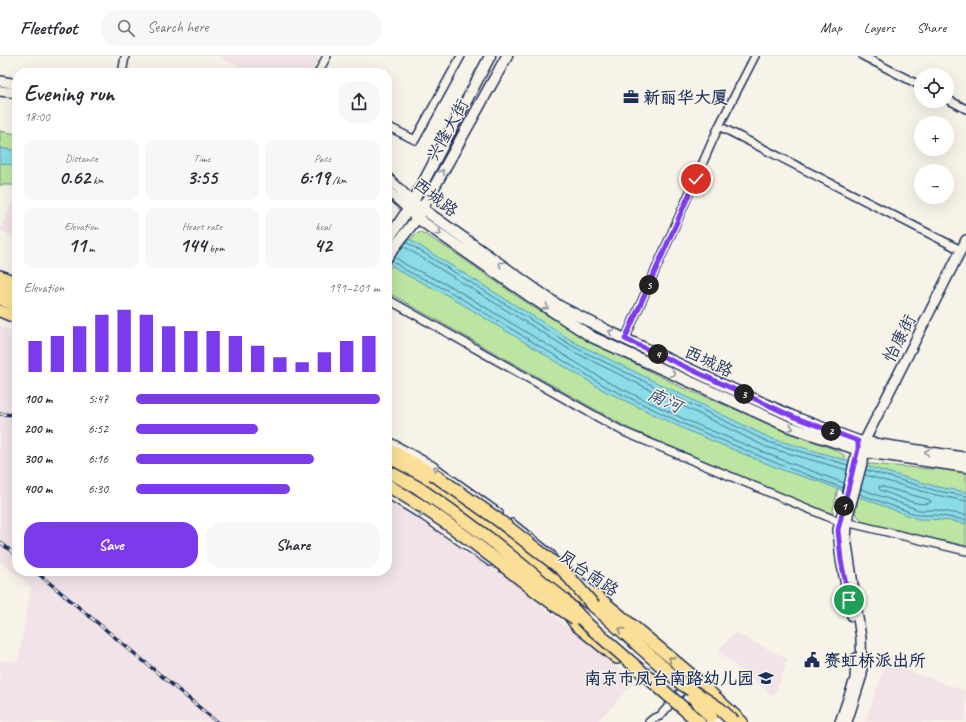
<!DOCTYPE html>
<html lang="en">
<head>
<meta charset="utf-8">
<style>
  :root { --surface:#fff; --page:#f7f7f7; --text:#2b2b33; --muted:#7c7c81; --line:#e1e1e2; --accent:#7c3aed }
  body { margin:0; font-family:Caveat,"LXGW WenKai TC",sans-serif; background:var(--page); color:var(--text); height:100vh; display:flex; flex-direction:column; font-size:15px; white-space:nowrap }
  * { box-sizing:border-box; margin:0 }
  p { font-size:13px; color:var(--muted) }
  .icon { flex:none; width:22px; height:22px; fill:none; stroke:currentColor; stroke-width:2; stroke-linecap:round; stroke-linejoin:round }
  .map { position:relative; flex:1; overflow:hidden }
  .side { position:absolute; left:12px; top:12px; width:380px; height:508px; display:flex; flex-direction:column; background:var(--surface); border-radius:16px; box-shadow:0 4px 16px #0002 }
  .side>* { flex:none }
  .fabs { position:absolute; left:914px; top:12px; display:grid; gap:8px }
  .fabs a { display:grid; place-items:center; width:40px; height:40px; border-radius:50%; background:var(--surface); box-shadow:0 4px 16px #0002; font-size:20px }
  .pin { position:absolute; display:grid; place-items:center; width:34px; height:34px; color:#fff; margin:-17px; border:2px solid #fff; border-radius:50%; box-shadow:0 1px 4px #0007 }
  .km { position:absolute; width:20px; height:20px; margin:-10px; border-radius:50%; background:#222; color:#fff; font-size:11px; line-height:20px; text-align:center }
  .round { display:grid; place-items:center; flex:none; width:42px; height:42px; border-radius:16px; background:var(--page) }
  .head { display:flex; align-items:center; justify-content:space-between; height:68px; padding:0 12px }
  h1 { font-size:22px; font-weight:800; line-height:30px }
  .figures { display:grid; grid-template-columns:repeat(3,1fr); gap:6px; height:68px; padding:4px 12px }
  .figures div { display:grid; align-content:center; border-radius:10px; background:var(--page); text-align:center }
  .figures b { font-size:20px; font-weight:800 }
  .figures small { font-size:11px; font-weight:400 }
  .figures p { font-size:11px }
  .chart { height:112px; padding:8px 12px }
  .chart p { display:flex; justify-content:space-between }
  .chart svg { width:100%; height:72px; margin-top:4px; stroke:var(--accent); stroke-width:6 }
  .button { display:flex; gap:8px; margin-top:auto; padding:8px 12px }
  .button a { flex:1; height:46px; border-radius:16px; background:var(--accent); color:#fff; font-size:16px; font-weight:800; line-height:46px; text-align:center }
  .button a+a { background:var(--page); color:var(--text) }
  ul { padding:0 12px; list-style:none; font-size:13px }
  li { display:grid; grid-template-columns:64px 48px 1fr; align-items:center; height:30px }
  li i { height:10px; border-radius:5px; background:var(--accent) }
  header { display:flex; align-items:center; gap:24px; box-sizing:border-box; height:56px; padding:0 20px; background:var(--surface); border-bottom:1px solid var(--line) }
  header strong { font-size:19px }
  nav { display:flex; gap:22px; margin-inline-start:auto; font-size:14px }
  .search { width:280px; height:36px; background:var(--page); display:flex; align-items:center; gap:10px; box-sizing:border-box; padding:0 14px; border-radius:16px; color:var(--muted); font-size:15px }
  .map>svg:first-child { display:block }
  .built { fill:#f1e3e7 }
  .green { fill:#bce5a1; stroke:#6c8a80 }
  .water { fill:#8bdce6; stroke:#5e97b0 }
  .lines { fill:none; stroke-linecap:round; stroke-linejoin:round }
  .shore { stroke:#487494; stroke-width:1 }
  .minor-casing { stroke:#1b2f5e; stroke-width:10 }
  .tertiary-casing { stroke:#1b2f5e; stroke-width:12 }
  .secondary-casing { stroke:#1b2f5e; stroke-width:13 }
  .primary-casing { stroke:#1b2f5e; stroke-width:14 }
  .trunk-casing { stroke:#1b2f5e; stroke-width:15 }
  .minor { stroke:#f7f3e8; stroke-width:7 }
  .tertiary { stroke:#f7f3e8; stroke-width:9 }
  .secondary { stroke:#f7f3e8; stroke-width:10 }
  .primary { stroke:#fbdf96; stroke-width:11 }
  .trunk { stroke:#fbdf96; stroke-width:12 }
  .rail-casing { stroke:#1b2f5e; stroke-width:3.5 }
  .rail { stroke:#f7f3e8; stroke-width:2; stroke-dasharray:6; stroke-linecap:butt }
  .trunk-bridge-casing { stroke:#1b2f5e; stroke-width:15; stroke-linecap:butt }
  .trunk-bridge { stroke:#fbdf96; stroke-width:12 }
  .oneway { stroke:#8991a3 }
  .oneway2 { stroke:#8b877a }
  .route-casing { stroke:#fff; stroke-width:8 }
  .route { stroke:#7c3aed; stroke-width:5 }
  .labels { text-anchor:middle; stroke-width:3; stroke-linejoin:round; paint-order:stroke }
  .poi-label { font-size:17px; font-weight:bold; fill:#1b2f5e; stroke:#f7f3e8; text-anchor:start }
  .street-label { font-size:17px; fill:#1b2f5e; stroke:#f7f3e8 }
  .water-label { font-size:18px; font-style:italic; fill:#315279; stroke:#f7f3e8 }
</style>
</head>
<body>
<header>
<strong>Fleetfoot</strong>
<div class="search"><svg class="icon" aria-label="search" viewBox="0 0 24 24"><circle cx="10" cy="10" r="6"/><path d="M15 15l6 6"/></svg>Search here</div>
<nav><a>Map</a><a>Layers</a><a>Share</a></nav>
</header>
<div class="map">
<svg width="966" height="666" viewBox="0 0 966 666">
  <rect width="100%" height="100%" fill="#f7f3e8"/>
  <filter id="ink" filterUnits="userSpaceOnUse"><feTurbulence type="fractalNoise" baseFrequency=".025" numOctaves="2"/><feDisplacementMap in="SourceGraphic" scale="8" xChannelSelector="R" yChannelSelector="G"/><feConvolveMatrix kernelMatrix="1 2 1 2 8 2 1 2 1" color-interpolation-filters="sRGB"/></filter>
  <g filter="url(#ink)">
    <!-- built -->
    <path class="built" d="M218 0H320L311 17H250Z
      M17 135V183L0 174Z
      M0 270 17 277V515H387V438L476 497 635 626 597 666H0V605L18 606 31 531 0 505Z
      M735 577 788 603 774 641 718 595Z
      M886 607 966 635V666H865Z"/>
    <!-- green -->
    <path class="green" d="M0 75 17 78V129H0Z
      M421 176 449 193 531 250 604 292 681 331 838 395 845 400 832 459 630 373 387 236V216L414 179Z
      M871 408 930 413 966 409V490L865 467 855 458 865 409Z"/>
    <!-- water -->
    <path class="water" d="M0 92 17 95V110L0 107Z
      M387 167 412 185 576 287 770 382 938 431 966 436V468C950 464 935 463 918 463L817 425 782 414 684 373 603 334 447 239 403 217 387 206Z"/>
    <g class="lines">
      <!-- shore -->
      <path class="shore" d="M406 186 574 291 768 386 848 409
        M403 190 572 295 766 391 847 414
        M395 201 408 210 452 231 608 326 688 365 785 405 844 427
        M392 205 405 214 449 235 605 330 686 369 783 410 843 432
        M866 414 937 435 966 440
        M865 419 936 439 966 445
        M880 430 930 444 931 446C921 453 892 438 880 434L879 432Z
        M861 433 919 454H936L966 459
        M859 438 918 459H936L966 464"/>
      <defs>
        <path id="minor" d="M863 0 921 30
          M122 17 125 1
          M318 17 327 0
          M947 43 966 53
          M387 70 415 84 461 0
          M719 70 961 194
          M387 243 624 376 833 463 966 495
          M625 283 719 70 755 0
          M387 384 432 409 499 457
          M387 438 423 460 490 506
          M512 467 552 499
          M573 518 594 537
          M649 666 654 662 660 660 694 621"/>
        <path id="tertiary" d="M0 25 17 28
          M0 35 17 37
          M387 121 413 146
          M387 134 408 153
          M848 436 858 388
          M844 450 838 474 841 504 852 560
          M840 666 855 623 856 602
          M847 666 862 619 861 582 846 482 848 459 865 396 864 386 966 184"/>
        <path id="secondary" d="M413 146 559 250 610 276 723 329 794 361 858 385 966 402
          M408 153 417 162 528 239 592 281 787 370 865 396 966 411
          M387 185 413 146 490 0
          M387 201 417 162 507 0"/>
        <path id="primary" d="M0 220 17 227
          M0 255 17 262
          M427 447 478 481
          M579 534 598 541 694 621 742 666
          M567 556 576 569 617 602"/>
        <path id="trunk" d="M0 230 17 237
          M0 242 17 250
          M387 393 433 418
          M387 405 421 424 494 473 571 535 594 550 682 628"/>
      </defs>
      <!-- minor casing -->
      <use href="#minor" class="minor-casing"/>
      <!-- tertiary casing -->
      <use href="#tertiary" class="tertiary-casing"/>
      <!-- secondary casing -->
      <use href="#secondary" class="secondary-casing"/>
      <!-- primary casing -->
      <use href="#primary" class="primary-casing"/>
      <!-- trunk casing -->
      <use href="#trunk" class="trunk-casing"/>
      <!-- minor -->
      <use href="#minor" class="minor"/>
      <!-- tertiary -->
      <use href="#tertiary" class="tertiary"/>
      <!-- secondary -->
      <use href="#secondary" class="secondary"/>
      <!-- primary -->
      <use href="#primary" class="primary"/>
      <!-- trunk -->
      <use href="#trunk" class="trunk"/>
      <defs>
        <path id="rail" d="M0 358 17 359
          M0 486 17 500
          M35 515 217 666"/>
      </defs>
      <!-- rail casing -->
      <use href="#rail" class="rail-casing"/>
      <!-- rail -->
      <use href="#rail" class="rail"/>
      <defs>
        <path id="trunk-bridge" d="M387 415 417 431 453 456 491 484 563 543 588 569 699 666
          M433 418 497 463 563 514 594 550
          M387 429C423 450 458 474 491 500 519 521 545 544 575 562
          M682 628 720 653 734 666
          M693 641 711 661"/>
      </defs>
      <!-- trunk-bridge casing -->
      <use href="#trunk-bridge" class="trunk-bridge-casing"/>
      <!-- trunk-bridge -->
      <use href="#trunk-bridge" class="trunk-bridge"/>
    </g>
    <!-- one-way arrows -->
    <defs><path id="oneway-chevron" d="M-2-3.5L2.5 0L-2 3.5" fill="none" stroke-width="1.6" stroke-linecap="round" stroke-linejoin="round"/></defs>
    <g class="oneway">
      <use href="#oneway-chevron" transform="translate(442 116) rotate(-61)"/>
      <use href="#oneway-chevron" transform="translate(439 177) rotate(35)"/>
      <use href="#oneway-chevron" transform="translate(501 208) rotate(-145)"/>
      <use href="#oneway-chevron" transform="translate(546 251) rotate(33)"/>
      <use href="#oneway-chevron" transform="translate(611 276) rotate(-154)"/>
      <use href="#oneway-chevron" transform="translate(673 318) rotate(25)"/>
      <use href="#oneway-chevron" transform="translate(791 372) rotate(19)"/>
      <use href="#oneway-chevron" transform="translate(927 396) rotate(-172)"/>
      <use href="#oneway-chevron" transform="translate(436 412) rotate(-146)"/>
      <use href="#oneway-chevron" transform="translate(420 459) rotate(32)"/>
    </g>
    <g class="oneway2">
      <use href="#oneway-chevron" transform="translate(621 574) rotate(-138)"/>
      <use href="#oneway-chevron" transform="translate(671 603) rotate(-140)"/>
    </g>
  </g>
  <g class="lines" filter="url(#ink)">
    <defs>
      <path id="route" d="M696 123 625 283 794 361 858 385V393L838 474 841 504 849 544"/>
    </defs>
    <!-- route casing -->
    <use href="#route" class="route-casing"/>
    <!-- route -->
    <use href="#route" class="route"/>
  </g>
  <!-- icons -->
  <defs>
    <symbol id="office-bare" viewBox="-9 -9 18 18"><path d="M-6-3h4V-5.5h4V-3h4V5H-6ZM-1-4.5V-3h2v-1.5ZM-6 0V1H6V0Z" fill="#1b2f5e" stroke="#f7f3e8" stroke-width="2.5" paint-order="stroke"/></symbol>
    <symbol id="civic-bare" viewBox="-9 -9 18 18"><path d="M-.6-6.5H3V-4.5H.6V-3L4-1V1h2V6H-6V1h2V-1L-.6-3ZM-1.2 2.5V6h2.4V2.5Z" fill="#1b2f5e" stroke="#f7f3e8" stroke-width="2.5" paint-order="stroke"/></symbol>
    <symbol id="school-bare" viewBox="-9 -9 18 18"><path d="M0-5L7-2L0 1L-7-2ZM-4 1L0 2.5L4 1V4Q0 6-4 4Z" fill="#1b2f5e" stroke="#f7f3e8" stroke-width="2.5" paint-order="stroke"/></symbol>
  </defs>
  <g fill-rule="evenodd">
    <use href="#office-bare" x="620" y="30" width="22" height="22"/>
    <use href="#civic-bare" x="801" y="593" width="22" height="22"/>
    <use href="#school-bare" x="755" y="611" width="22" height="22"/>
  </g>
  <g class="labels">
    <!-- poi labels -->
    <g class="poi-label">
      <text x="643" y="47">新丽华大厦</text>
      <text x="824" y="610">赛虹桥派出所</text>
      <text x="754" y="628" text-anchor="end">南京市凤台南路幼儿园</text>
    </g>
    <!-- street labels -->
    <g class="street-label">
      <text transform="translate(447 74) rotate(-61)" y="6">兴隆大街</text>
      <text transform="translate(436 141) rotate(38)" y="6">西城路</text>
      <text transform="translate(899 282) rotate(-63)" y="6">怡康街</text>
      <text transform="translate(709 305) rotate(25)" y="6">西城路</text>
      <text transform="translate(589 517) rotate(34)" y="6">凤台南路</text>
    </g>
    <!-- water labels -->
    <g class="water-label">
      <text transform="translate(665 344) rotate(25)" y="6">南河</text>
    </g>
  </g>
</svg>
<div class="fabs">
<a><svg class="icon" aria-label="locate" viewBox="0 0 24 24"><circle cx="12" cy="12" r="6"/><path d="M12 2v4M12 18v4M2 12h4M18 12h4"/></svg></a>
<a>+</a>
<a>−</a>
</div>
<div class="pin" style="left:849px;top:544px;background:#1e9e55"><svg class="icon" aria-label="arrive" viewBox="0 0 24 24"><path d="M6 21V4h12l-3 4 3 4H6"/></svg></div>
<div class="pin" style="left:696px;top:123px;background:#d93025"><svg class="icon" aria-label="check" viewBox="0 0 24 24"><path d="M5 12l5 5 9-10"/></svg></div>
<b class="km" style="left:844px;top:450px">1</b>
<b class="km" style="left:831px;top:375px">2</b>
<b class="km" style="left:744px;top:338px">3</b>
<b class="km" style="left:658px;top:298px">4</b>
<b class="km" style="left:649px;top:229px">5</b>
<section class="side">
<div class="head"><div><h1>Evening run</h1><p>18:00</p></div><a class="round"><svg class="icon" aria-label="share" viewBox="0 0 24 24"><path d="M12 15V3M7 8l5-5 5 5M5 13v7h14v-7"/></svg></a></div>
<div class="figures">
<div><p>Distance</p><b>0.62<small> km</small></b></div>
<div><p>Time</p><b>3:55</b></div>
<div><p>Pace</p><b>6:19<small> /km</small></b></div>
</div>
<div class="figures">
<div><p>Elevation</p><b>11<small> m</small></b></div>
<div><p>Heart rate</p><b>144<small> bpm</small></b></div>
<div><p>kcal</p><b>42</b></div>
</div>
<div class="chart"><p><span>Elevation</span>191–201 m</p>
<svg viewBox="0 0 160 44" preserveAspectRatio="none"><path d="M5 44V25M15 44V22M25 44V16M35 44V9M45 44V6M55 44V9M65 44V16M75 44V19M85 44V19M95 44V22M105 44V28M115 44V35M125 44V38M135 44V32M145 44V25M155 44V22"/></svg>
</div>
<ul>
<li><b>100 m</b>5:47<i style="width:100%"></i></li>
<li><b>200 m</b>6:52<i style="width:50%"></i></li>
<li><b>300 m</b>6:16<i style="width:73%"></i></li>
<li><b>400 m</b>6:30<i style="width:63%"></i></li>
</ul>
<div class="button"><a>Save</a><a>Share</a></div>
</section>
</div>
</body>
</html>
